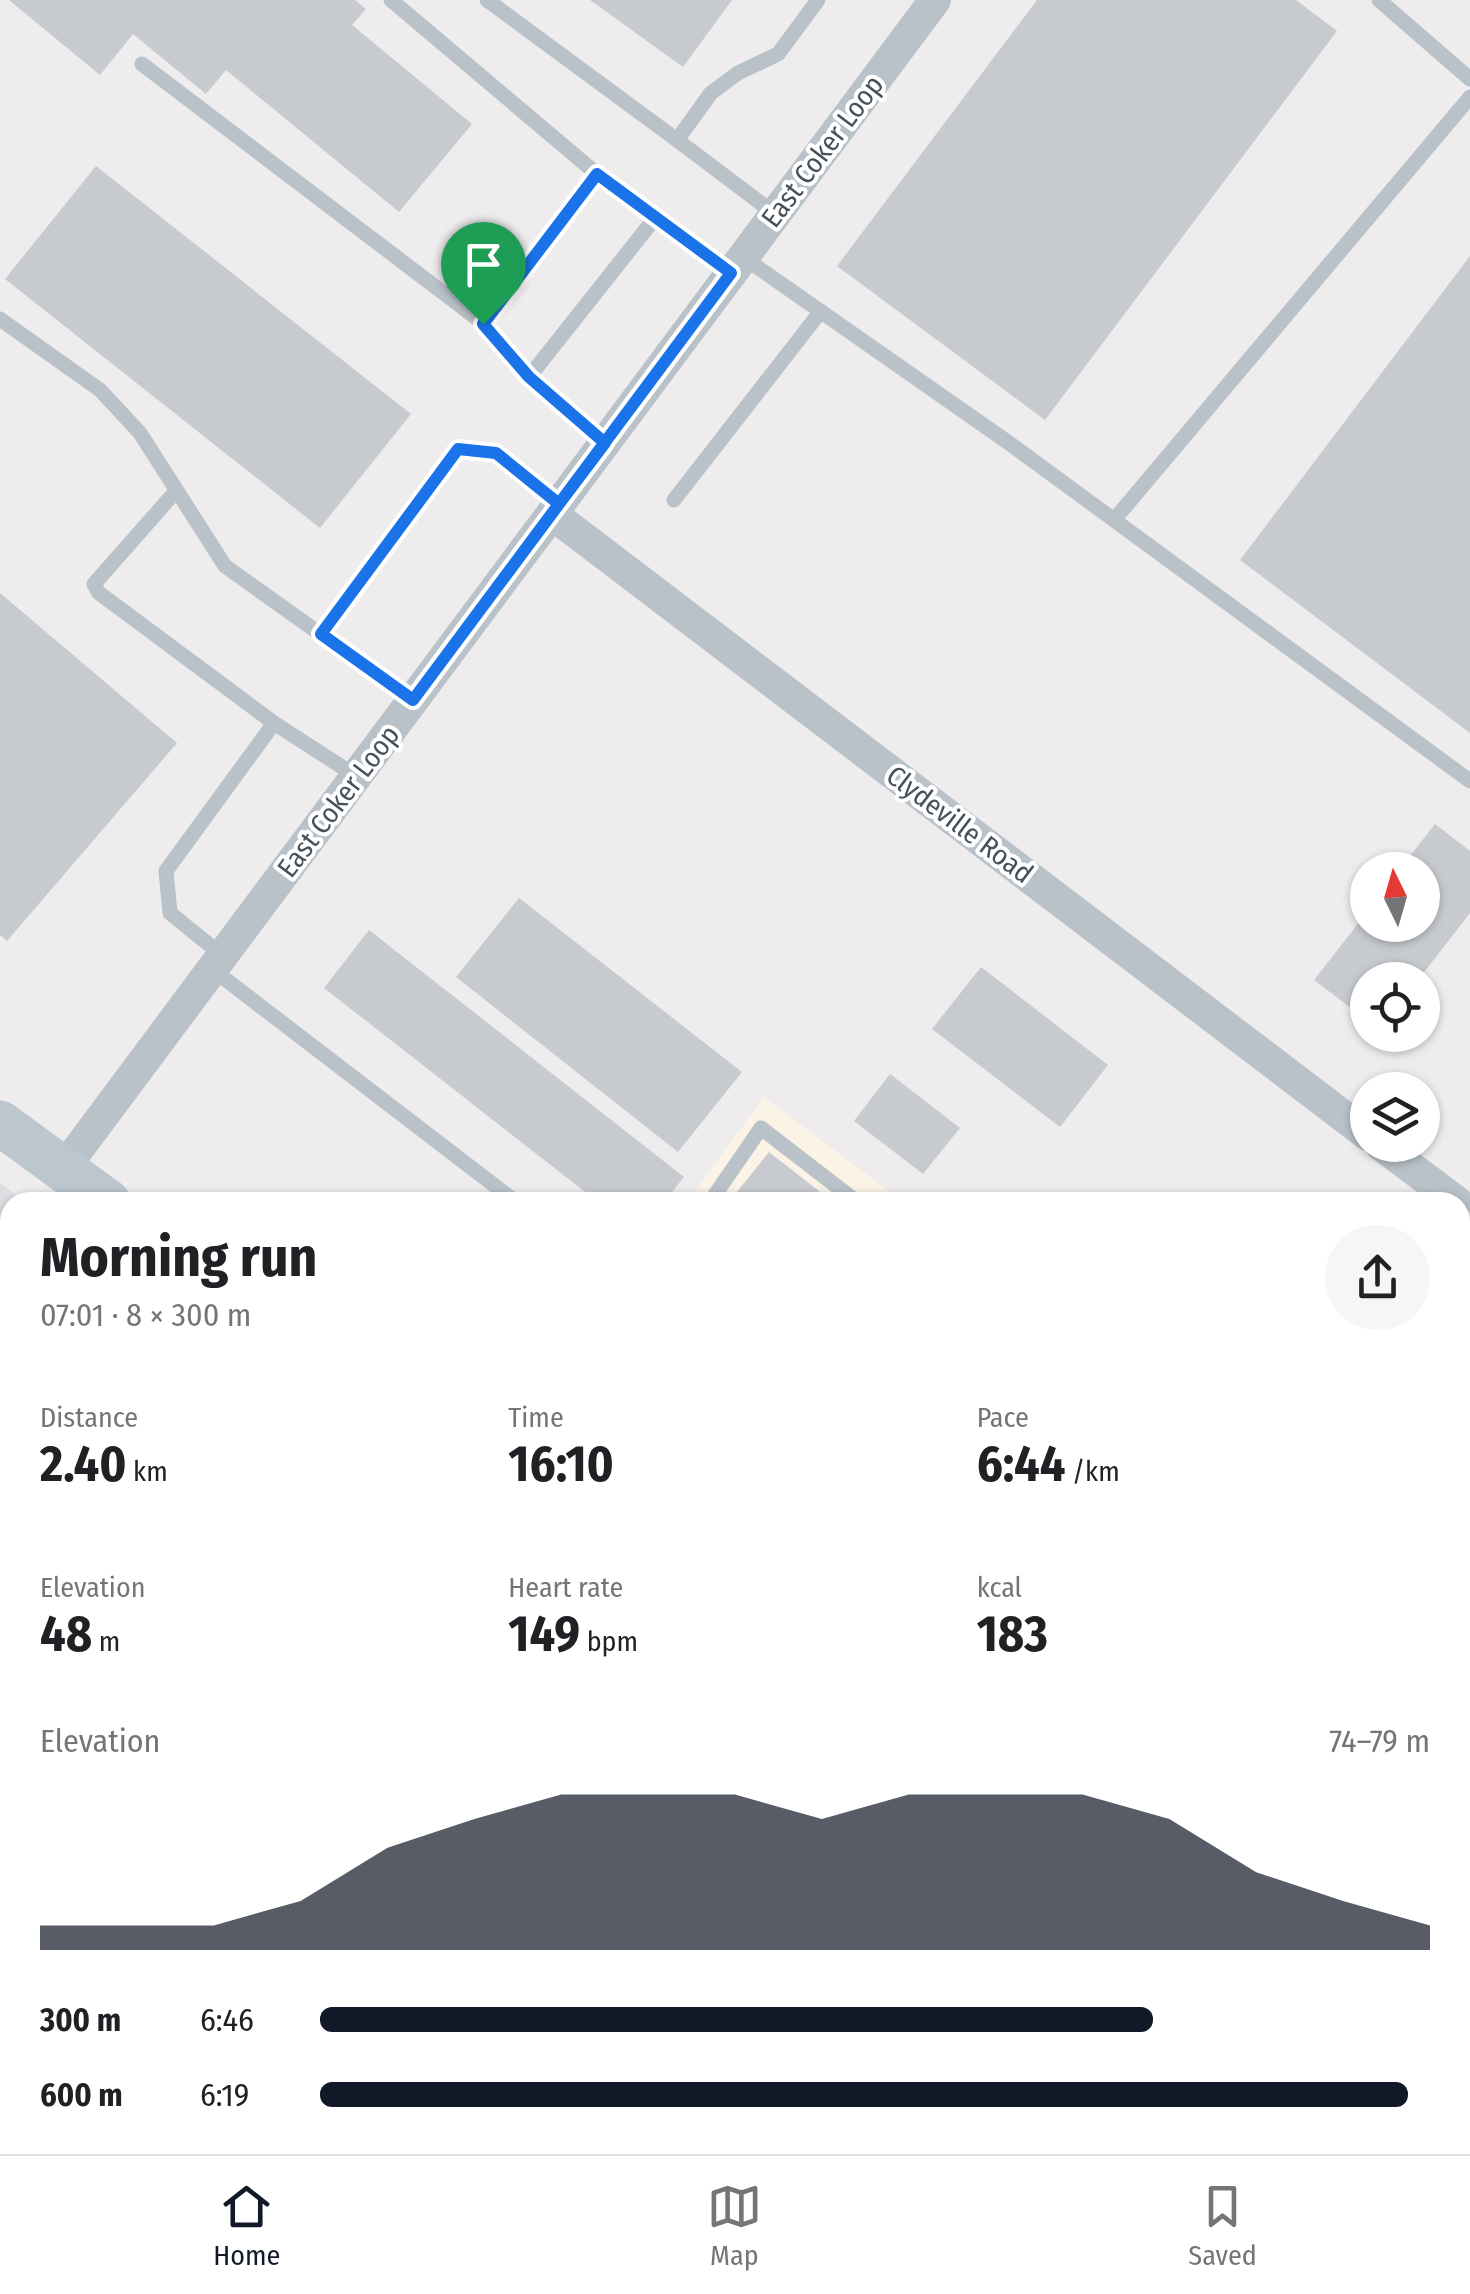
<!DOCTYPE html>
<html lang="en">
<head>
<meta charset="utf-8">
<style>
  :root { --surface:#fff; --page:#f6f6f6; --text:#202124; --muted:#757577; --line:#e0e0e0; --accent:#111827 }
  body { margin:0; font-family:"Fira Sans Condensed",sans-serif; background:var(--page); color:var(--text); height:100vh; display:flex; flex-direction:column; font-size:38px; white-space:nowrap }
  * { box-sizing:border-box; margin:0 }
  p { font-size:32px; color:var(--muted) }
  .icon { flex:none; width:55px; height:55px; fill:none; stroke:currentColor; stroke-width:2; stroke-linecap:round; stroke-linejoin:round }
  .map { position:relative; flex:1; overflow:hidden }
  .drawer { position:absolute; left:0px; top:1192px; width:1470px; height:962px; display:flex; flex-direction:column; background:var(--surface); border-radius:30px 30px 0 0; box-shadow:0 2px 8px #0004 }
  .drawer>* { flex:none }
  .needle { width:65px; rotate:355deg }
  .tools { position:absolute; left:1350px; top:852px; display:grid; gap:20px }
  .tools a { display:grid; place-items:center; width:90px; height:90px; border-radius:50%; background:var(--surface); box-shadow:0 2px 8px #0004; font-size:50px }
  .pin { position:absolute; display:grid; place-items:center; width:85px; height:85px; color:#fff; margin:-102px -42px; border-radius:50% 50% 50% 0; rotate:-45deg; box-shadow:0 0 10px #0007 }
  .pin .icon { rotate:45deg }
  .round { display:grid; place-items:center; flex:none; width:105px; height:105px; border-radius:52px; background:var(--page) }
  .overview { display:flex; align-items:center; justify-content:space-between; height:170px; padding:0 40px }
  h1 { font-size:55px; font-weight:700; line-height:75px }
  .stats { display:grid; grid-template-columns:repeat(3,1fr); gap:15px; height:170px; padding:10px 40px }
  .stats div { display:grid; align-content:center }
  .stats b { font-size:50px; font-weight:700 }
  .stats small { font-size:28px; font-weight:400 }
  .stats p { font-size:28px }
  .chart { height:280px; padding:20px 40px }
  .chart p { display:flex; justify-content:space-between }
  .chart svg { width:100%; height:180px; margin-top:10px; fill:var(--accent); opacity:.7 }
  ul { padding:0 40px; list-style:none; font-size:32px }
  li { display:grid; grid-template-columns:160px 120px 1fr; align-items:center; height:75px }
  li i { height:25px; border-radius:12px; background:var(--accent) }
  .tab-bar { display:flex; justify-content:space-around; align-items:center; height:140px; border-top:2px solid var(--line); background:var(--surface); font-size:28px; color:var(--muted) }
  .tab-bar a { display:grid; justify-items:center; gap:5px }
  .tab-bar .active { color:var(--accent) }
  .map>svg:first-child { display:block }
  .commercial { fill:#faf3e6 }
  .airport { fill:#dcdee1 }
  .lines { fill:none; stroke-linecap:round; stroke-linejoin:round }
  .taxiway { stroke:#cfcfd2; stroke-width:95 }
  .building { fill:#c7cacf }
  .service { stroke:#b9c2c8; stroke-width:15 }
  .minor { stroke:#b9c2c8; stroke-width:32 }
  .secondary { stroke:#bbc6cf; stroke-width:45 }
  .route-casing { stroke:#fff; stroke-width:20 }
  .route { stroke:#1a73e8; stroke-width:12 }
  .labels { text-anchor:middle; stroke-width:8; stroke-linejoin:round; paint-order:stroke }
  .street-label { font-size:28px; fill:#465158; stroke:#fff }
</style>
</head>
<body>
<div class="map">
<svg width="1470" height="2154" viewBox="0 0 1470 2154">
  <rect width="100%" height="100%" fill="#efeced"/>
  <!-- commercial -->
  <path class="commercial" d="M764 1097 903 1202H687Z
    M1460 1626 1470 1634V2154H1416L1404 2145H1460Z"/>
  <!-- airport -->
  <path class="airport" d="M0 1183 25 1202H10V2145H1209L1220 2154H0Z"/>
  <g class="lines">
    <!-- taxiway -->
    <path class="taxiway" d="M98 2154 105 2146"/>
  </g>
  <!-- building -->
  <path class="building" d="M9 0H355L366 9 352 25 472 124 399 212 226 70 206 94 133 34 100 75Z
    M590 0H732L683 67Z
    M1037 0H1296L1337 31 1045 420 837 266Z
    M96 166 411 414 320 528 5 279Z
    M1470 256V733L1240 560Z
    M0 593 177 743 7 941 0 935Z
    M1435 824 1470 851V913L1418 980H1368V1021L1314 980 1368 911V925H1422V870H1399Z
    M519 898 742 1072 678 1152 456 977Z
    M369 930 684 1177 664 1202H598L324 988Z
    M981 967 1108 1065 1060 1127 932 1029Z
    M890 1074 960 1128 923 1174 854 1121Z
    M769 1152 833 1202H729Z
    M10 1763V1810L0 1803V1776Z
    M1470 1785V1852L1460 1844V1798Z
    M563 2145H799L811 2154H557Z"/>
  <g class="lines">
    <!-- service -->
    <path class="service" d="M391 0 597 174 483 323 529 377 605 443
      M487 0 677 140
      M1379 0 1470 79
      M142 64 483 323
      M775 214 677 140 711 93 738 73 778 54 818 0
      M655 218 731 273
      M743 257 1009 443 1470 781
      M0 319 100 390 140 433 225 566 413 700
      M529 377 655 218 597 174
      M176 491 94 584 99 593 274 723
      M674 500 821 311
      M1114 520 1470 97
      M321 634 458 449 497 453 559 504
      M223 956 170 913 166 871 274 723 356 776
      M212 969 516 1202
      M710 1202 761 1128 857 1202
      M0 1253 10 1260
      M0 1345 10 1332
      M0 1423 10 1430
      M1460 1664 1470 1672
      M1460 1760 1470 1747
      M1460 1873 1470 1881
      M1460 2011 1470 1998
      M1460 2108 1470 2116
      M850 2145 863 2154
      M1143 2145 1150 2154"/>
    <!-- minor -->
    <path class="minor" d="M552 514 1368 1135
      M1381 1145 1457 1202
      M64 1168 935 0"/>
    <!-- secondary -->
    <path class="secondary" d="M0 1123 108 1202
      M1328 2145 1340 2154"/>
  </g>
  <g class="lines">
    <defs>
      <path id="route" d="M483 324 529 377 605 443 559 504 496 453 458 449 321 634 413 700 731 273 597 174 483 324"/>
    </defs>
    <!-- route casing -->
    <use href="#route" class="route-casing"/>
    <!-- route -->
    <use href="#route" class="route"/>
  </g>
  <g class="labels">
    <!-- street labels -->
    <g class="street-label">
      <text transform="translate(822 151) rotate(-53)" y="10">East Coker Loop</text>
      <text transform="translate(338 801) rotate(-53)" y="10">East Coker Loop</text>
      <text transform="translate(960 824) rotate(37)" y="10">Clydeville Road</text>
    </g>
  </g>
</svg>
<div class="tools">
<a><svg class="needle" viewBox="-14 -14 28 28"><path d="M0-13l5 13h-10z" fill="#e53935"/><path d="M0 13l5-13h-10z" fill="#757577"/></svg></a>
<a><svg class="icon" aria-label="locate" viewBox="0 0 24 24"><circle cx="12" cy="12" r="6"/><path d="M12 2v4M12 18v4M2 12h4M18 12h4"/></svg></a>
<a><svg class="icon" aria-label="layers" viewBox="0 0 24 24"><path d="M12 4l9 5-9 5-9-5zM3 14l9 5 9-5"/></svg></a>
</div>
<div class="pin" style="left:483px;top:324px;background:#1e9e55"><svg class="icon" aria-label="arrive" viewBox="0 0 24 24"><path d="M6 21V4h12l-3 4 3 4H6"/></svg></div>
<section class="drawer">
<div class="overview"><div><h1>Morning run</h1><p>07:01 · 8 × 300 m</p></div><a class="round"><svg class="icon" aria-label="share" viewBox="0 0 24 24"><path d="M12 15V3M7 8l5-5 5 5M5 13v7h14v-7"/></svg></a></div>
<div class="stats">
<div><p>Distance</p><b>2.40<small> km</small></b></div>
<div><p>Time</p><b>16:10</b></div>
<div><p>Pace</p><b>6:44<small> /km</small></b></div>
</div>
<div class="stats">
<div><p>Elevation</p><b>48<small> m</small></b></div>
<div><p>Heart rate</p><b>149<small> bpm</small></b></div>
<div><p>kcal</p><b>183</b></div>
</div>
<div class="chart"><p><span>Elevation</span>74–79 m</p>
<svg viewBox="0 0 160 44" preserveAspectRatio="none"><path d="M0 44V38L10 38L20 38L30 32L40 19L50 12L60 6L70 6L80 6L90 12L100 6L110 6L120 6L130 12L140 25L150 32L160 38V44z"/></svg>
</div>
<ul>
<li><b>300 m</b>6:46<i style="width:75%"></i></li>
<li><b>600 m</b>6:19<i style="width:98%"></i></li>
</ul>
</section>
</div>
<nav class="tab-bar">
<a class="active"><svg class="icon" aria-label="home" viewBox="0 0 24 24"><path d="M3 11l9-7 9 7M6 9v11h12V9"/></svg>Home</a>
<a><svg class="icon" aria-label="map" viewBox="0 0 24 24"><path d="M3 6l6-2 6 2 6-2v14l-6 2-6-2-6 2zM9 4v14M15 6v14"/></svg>Map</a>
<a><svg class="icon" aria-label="saved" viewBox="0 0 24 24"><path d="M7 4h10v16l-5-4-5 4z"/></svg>Saved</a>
</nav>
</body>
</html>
